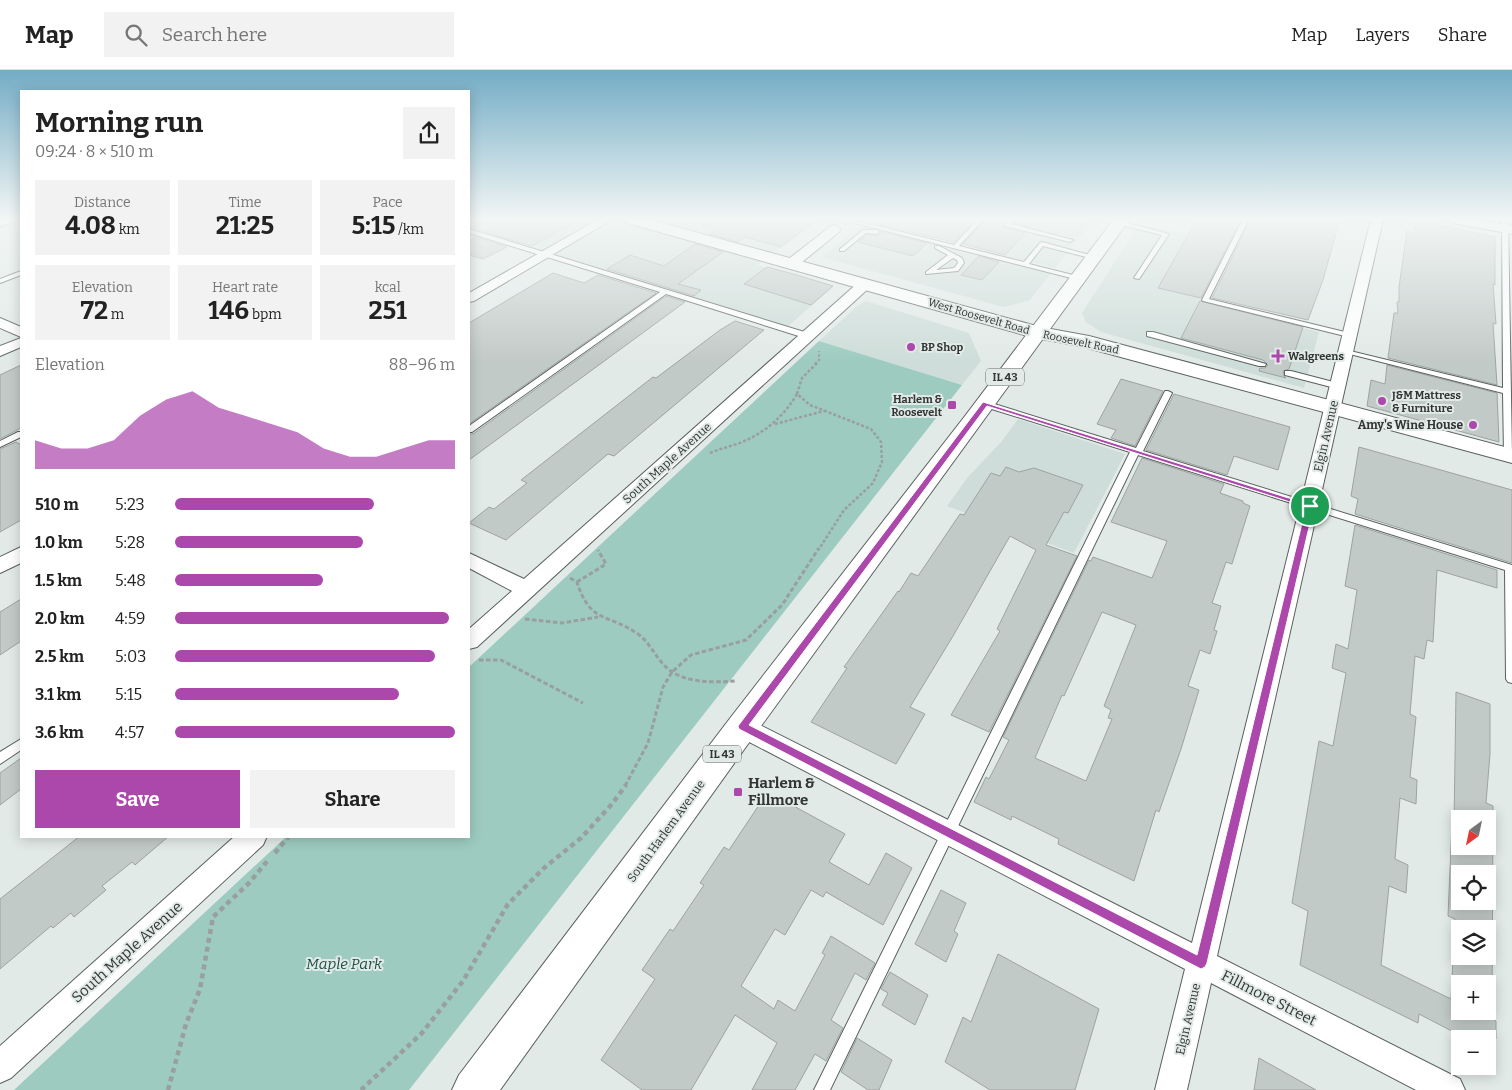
<!DOCTYPE html>
<html lang="en">
<head>
<meta charset="utf-8">
<style>
  :root { --surface:#fff; --page:#f2f2f2; --text:#222; --muted:#767676; --line:#e0e0e0; --accent:#ac47ac }
  body { margin:0; font-family:Bitter,serif; background:var(--page); color:var(--text); height:100vh; display:flex; flex-direction:column; font-size:19px; white-space:nowrap }
  * { box-sizing:border-box; margin:0 }
  p { font-size:16px; color:var(--muted) }
  .icon { flex:none; width:28px; height:28px; fill:none; stroke:currentColor; stroke-width:2; stroke-linecap:round; stroke-linejoin:round }
  .map { position:relative; flex:1; overflow:hidden }
  .panel { position:absolute; left:20px; top:20px; width:450px; height:748px; display:flex; flex-direction:column; background:var(--surface); border-radius:0px; box-shadow:0 2px 12px #0003 }
  .panel>* { flex:none }
  .needle { width:32px; rotate:213deg }
  .fabs { position:absolute; left:1451px; top:740px; display:grid; gap:10px }
  .fabs a { display:grid; place-items:center; width:45px; height:45px; border-radius:0px; background:var(--surface); box-shadow:0 2px 12px #0003; font-size:25px }
  .pin { position:absolute; display:grid; place-items:center; width:42px; height:42px; color:#fff; margin:-21px; border:2px solid #fff; border-radius:50%; box-shadow:0 1px 5px #0007 }
  .round { display:grid; place-items:center; flex:none; width:52px; height:52px; border-radius:0px; background:var(--page) }
  .overview { display:flex; align-items:center; justify-content:space-between; height:85px; padding:0 15px }
  h1 { font-size:28px; font-weight:700; line-height:38px }
  .metrics { display:grid; grid-template-columns:repeat(3,1fr); gap:8px; height:85px; padding:5px 15px }
  .metrics div { display:grid; align-content:center; border-radius:0px; background:var(--page); text-align:center }
  .metrics b { font-size:25px; font-weight:700 }
  .metrics small { font-size:14px; font-weight:400 }
  .metrics p { font-size:14px }
  .chart { height:140px; padding:10px 15px }
  .chart p { display:flex; justify-content:space-between }
  .chart svg { width:100%; height:90px; margin-top:5px; fill:var(--accent); opacity:.7 }
  .cta { display:flex; gap:10px; margin-top:auto; padding:10px 15px }
  .cta a { flex:1; height:58px; border-radius:0px; background:var(--accent); color:#fff; font-size:20px; font-weight:700; line-height:58px; text-align:center }
  .cta a+a { background:var(--page); color:var(--text) }
  ul { padding:0 15px; list-style:none; font-size:16px }
  li { display:grid; grid-template-columns:80px 60px 1fr; align-items:center; height:38px }
  li i { height:12px; border-radius:6px; background:var(--accent) }
  header { display:flex; align-items:center; gap:30px; box-sizing:border-box; height:70px; padding:0 25px; background:var(--surface); border-bottom:1px solid var(--line) }
  header strong { font-size:24px }
  nav { display:flex; gap:28px; margin-inline-start:auto; font-size:18px }
  .search { width:350px; height:45px; background:var(--page); display:flex; align-items:center; gap:12px; box-sizing:border-box; padding:0 18px; border-radius:0px; color:var(--muted); font-size:19px }
  .map>svg:first-child { display:block }
  .built { fill:#ceddd9 }
  .green { fill:#9dcbbf }
  .building { fill:#c2cac8; stroke:#9ca3a1; fill-rule:evenodd }
  .lines { fill:none; stroke-linecap:round; stroke-linejoin:round }
  .service-casing { stroke:#5a615f; stroke-width:2 }
  .minor-casing { stroke:#5a615f; stroke-width:2 }
  .secondary-casing { stroke:#5a615f; stroke-width:2 }
  .primary-casing { stroke:#5a615f; stroke-width:2 }
  .path-far3 { stroke:#999f9d; stroke-width:2; stroke-dasharray:2.5 2; stroke-linecap:butt }
  .path-far2 { stroke:#999f9d; stroke-width:2.5; stroke-dasharray:3 2; stroke-linecap:butt }
  .path-far1 { stroke:#999f9d; stroke-width:3; stroke-dasharray:4.5 2.5; stroke-linecap:butt }
  .path { stroke:#999f9d; stroke-width:4.5; stroke-dasharray:5 4; stroke-linecap:butt }
  .service { fill:#fff; fill-rule:evenodd }
  .minor { fill:#fff; fill-rule:evenodd }
  .secondary { fill:#fff; fill-rule:evenodd }
  .primary { fill:#fff; fill-rule:evenodd }
  .route { fill:#ac47ac; stroke:#fff; fill-rule:evenodd }
  .poi-dot { fill:#ac47ac; stroke:#e2eae8; stroke-width:2 }
  .labels { text-anchor:middle; stroke-width:4; stroke-linejoin:round; paint-order:stroke }
  .far-street-label { font-size:11px; fill:#323534; stroke:#e2eae8 }
  .far-poi-label { font-size:11px; font-weight:bold; fill:#323534; stroke:#e2eae8; text-anchor:start }
  .shield { fill:#e2eae8; stroke:#676b6a; stroke-width:1 }
  .shield-label { font-size:11px; font-weight:bold; fill:#323534 }
  .poi-label { font-size:12px; font-weight:bold; fill:#323534; stroke:#e2eae8; text-anchor:end }
  .street-label { font-size:12px; fill:#323534; stroke:#e2eae8 }
  .near-poi-label { font-size:15px; font-weight:bold; fill:#323534; stroke:#e2eae8; text-anchor:start }
  .near-street-label { font-size:15px; fill:#323534; stroke:#e2eae8 }
  .near-park-label { font-size:15px; font-style:italic; fill:#1d5045; stroke:#e2eae8 }
</style>
</head>
<body>
<header>
<strong>Map</strong>
<div class="search"><svg class="icon" aria-label="search" viewBox="0 0 24 24"><circle cx="10" cy="10" r="6"/><path d="M15 15l6 6"/></svg>Search here</div>
<nav><a>Map</a><a>Layers</a><a>Share</a></nav>
</header>
<div class="map">
<svg width="1512" height="1020" viewBox="0 0 1512 1020">
  <rect width="100%" height="100%" fill="#e2eae8"/>
  <!-- built -->
  <path class="built" d="M469 149H816L757 195 833 217 786 258 469 159Z
    M986 149H1094L1055 198 962 175Z
    M1139 154 1229 174 1199 233 1319 262 1304 318 1101 262 1086 252 1082 243Z
    M861 155 1052 202 1030 230 1004 237 821 187Z
    M866 231 969 263 981 291 962 315 819 271 856 237Z
    M1018 349 1125 384 1074 483 947 436 968 407 1002 371Z"/>
  <!-- green -->
  <path class="green" d="M819 271 962 315 409 1020H14L287 766H469V597Z"/>
  <!-- building -->
  <path class="building" d="M510 149H580L532 176 485 162Z
    M703 149H818L781 177 745 167 738 172 710 164 717 159 702 155Z
    M887 149H976L954 172 880 155Z
    M986 149H1007L1003 154 1004 157 1025 163 1005 185 963 174Z
    M1018 149H1037L1030 157 1015 153Z
    M1197 149H1241L1201 228 1158 218Z
    M1251 149H1340L1323 210 1308 250 1212 228Z
    M1415 150 1495 167V215L1493 214 1496 254 1493 253 1497 315 1388 288 1394 243H1398L1397 232H1399V217L1407 161 1414 163Z
    M882 162 927 173 913 186 858 172 868 165 877 166Z
    M475 167 507 177 483 189 469 185V170Z
    M695 174 723 182 678 214 701 220 694 226 607 199 630 185 664 196Z
    M979 186 999 192 982 210 961 205Z
    M767 197 797 205 833 216 811 235 744 214Z
    M553 203 584 213 598 205 656 223 469 354V253Z
    M666 226 685 232 469 390V364H473Z
    M1200 231 1303 257 1289 299 1283 301 1284 306 1286 308 1259 301 1260 298H1265L1268 295 1263 290 1181 268Z
    M735 251 764 260 614 386 608 384 506 470 469 453 489 437 494 439 527 413 521 410 653 307 656 308 720 260Z
    M21 295V358L0 369V305Z
    M1387 295 1497 323 1499 372 1367 336 1371 310 1385 314Z
    M1121 309 1163 321 1135 376 1111 368 1116 360 1097 354Z
    M1174 324 1290 357 1278 400 1234 386 1227 405 1146 380Z
    M16 372 21 375V450L0 462V379Z
    M1359 377 1512 420V493L1355 444 1358 429 1351 426Z
    M1142 388 1224 414 1220 423 1243 431V433L1250 436 1232 494 1226 492 1212 533 1221 536 1214 560 1217 561 1210 584 1200 580 1188 616 1199 620 1181 679 1159 742 1156 740 1134 811 1058 774 1059 769 1012 746 1011 750 974 732 986 707 989 709 1009 670 1003 667 1089 490 1091 491 1093 487 1152 508 1167 471 1111 452ZM1102 542 1136 555 1104 636 1111 640 1108 648 1112 649 1086 711 1035 688 1062 625 1064 626Z
    M1006 397 1019 402 1034 398 1083 415 1068 443 1064 442 1046 475 1077 486 989 662 951 645 1000 561 997 559 1036 480 1010 466 953 566 910 637 925 644 896 694 811 652 847 598 844 597 898 521 899 522 911 503 918 506 960 444 964 445 991 403 1000 406Z
    M1355 455 1497 500V518L1437 500 1433 572 1427 570 1424 589 1415 586 1410 644 1416 647 1410 707 1417 710 1416 734 1400 728 1395 789 1408 795 1406 823 1389 816 1381 895 1451 929 1455 849 1448 846 1452 753 1454 754 1456 622 1490 634V684L1486 733 1493 736 1492 949 1496 951V969H1467L1419 944 1418 953 1300 895 1308 841 1292 833 1319 671 1333 676 1346 603 1332 598 1336 574 1348 579 1357 520 1345 516ZM1460 749H1488V776H1460ZM1460 804H1488V831H1460ZM1460 859H1488V886H1460ZM1460 914H1488V941H1460Z
    M21 529V571L0 585V542Z
    M21 688V719L0 735V703Z
    M779 728 845 764 829 792 869 815 886 783 912 798 883 855 826 822 823 827 811 820 785 865 775 859 741 916 774 939 778 930 795 941 825 885 822 883 831 866 875 893 866 910 855 903 831 950 843 958 826 991 815 984 795 1020H752L777 973 735 945 691 1020H642L601 990 655 909 642 900 670 859 673 861 704 815 700 813 724 777 729 780 763 729Z
    M80 766H169L135 795 132 792 102 816 106 820 74 847 71 843 53 858 51 856 0 899V829Z
    M941 820 966 833 954 861 958 864 946 892 915 874Z
    M998 884 1099 939 1075 1020H990L945 992 963 947 971 952Z
    M890 902 928 925 915 955 882 935 888 923 881 919Z
    M857 968 892 990 879 1020H868L841 1002Z
    M1259 988 1316 1020H1254Z"/>
  <g class="lines">
    <defs>
      <path id="service" d="M839 149H849L954 175 978 149H984L959 176 1024 192 1040 173 1042 172 1097 187 1094 189 1043 176 1029 194 1081 207V209L1079 210Z
        M1010 149H1016L1011 154 1073 170 1070 172 1005 156 1004 155Z
        M1243 149H1249L1209 229 1353 264V268L1203 231 1202 230Z
        M1502 149H1508L1512 385 1508 388 1504 385 1503 323 1342 282 1346 280 1503 318Z
        M1119 151 1169 164 1139 209 1134 208 1162 165 1117 154 1116 153Z
        M469 159 811 264 812 266 805 268 666 224 472 362H469V356L660 222 469 163Z
        M863 160H877L880 162 877 164 866 163 844 181H840V179Z
        M935 176H939L962 188 964 193 958 201 926 204V202L948 185 935 178ZM953 188 957 190 958 193 954 198 936 200Z
        M21 201V205L0 213V209Z
        M1147 262H1153L1266 294 1265 296H1259L1147 266Z
        M1285 301H1291L1341 314 1342 316 1338 318H1335L1285 305Z
        M1165 321H1168L1172 323 1143 381 1512 495V613L1508 612 1506 609 1505 500 1138 385 830 1020H814L1130 382 982 336 981 334 982 332H988L1136 378Z
        M18 362H21V367L0 377V371Z
        M21 669V680L0 694V682Z"/>
      <path id="minor" d="M0 149H17L15 151 0 157Z
        M599 149H613L474 231 469 232V223Z
        M841 149H853L846 154 842 152Z
        M1371 149H1383L1217 886 1460 1009 1465 1020H1416L1211 913 1187 1020H1155L1185 899 734 664 730 657 734 650 742 647 750 650 1192 873Z
        M1447 149H1472L1512 156V164L1453 153Z
        M835 155 841 159 839 162 796 197H786L785 194 786 191 831 156Z
        M865 210 872 214 870 217 477 577 469 579V559L512 521 469 498V483L524 509 860 211Z
        M0 248 21 257V267L0 258Z
        M21 268V277L0 286V276Z
        M21 477V493L0 503V487Z
        M235 766H267L263 775 11 1008 0 1013V976Z"/>
      <path id="secondary" d="M622 149H648L1040 257 1089 266 1512 379V393L1080 276 1031 267 624 152Z"/>
      <path id="primary" d="M1114 149H1130L753 667 500 1020H452L459 1005 731 647 965 346Z"/>
    </defs>
    <!-- service casing -->
    <use href="#service" class="service-casing"/>
    <!-- minor casing -->
    <use href="#minor" class="minor-casing"/>
    <!-- secondary casing -->
    <use href="#secondary" class="secondary-casing"/>
    <!-- primary casing -->
    <use href="#primary" class="primary-casing"/>
    <!-- path-far3 -->
    <path class="path-far3" d="M815 294 819 290V281"/>
    <!-- path-far2 -->
    <path class="path-far2" d="M817 293 802 308 797 324 810 335 871 359 881 372 882 392 873 413 844 440 819 479
      M775 354 824 341
      M710 383C719 379 728 377 737 374 762 365 783 348 797 324"/>
    <!-- path-far1 -->
    <path class="path-far1" d="M570 508 577 512C590 554 608 543 638 564 649 572 654 584 663 594 679 613 711 613 735 611
      M577 512 606 494 598 480
      M525 549 562 553 598 547
      M479 590H501L583 633
      M625 716 648 673 663 617 672 602 691 585 746 570 782 535 819 478"/>
    <!-- path -->
    <path class="path" d="M275 783 289 766
      M168 1020 186 954 200 919 213 847 249 813 269 789
      M361 1020 421 964 463 911 508 834 544 798 581 768 612 734 626 715"/>
    <!-- service -->
    <use href="#service" class="service"/>
    <!-- minor -->
    <use href="#minor" class="minor"/>
    <!-- secondary -->
    <use href="#secondary" class="secondary"/>
    <!-- primary -->
    <use href="#primary" class="primary"/>
  </g>
  <!-- sky -->
  <linearGradient id="sky" x2="0" y2="1"><stop stop-color="#73acc5"/><stop offset="0.51" stop-color="#f2f6f5"/><stop offset="1" stop-color="#f2f6f5" stop-opacity="0"/></linearGradient>
  <rect width="1512" height="292" fill="url(#sky)"/>
  <!-- route -->
  <path class="route" d="M983 332 1314 436 1207 893 1205 897 1201 899 739 659 738 656ZM987 336 1306 437 1197 885 749 655Z"/>
  <!-- markers -->
  <g class="poi-dot">
    <circle cx="911" cy="277" r="5"/>
    <path d="M1275.5 278.5h5v5h5v5h-5v5h-5v-5h-5v-5h5z"/>
    <circle cx="1382" cy="331" r="5"/>
    <rect x="947" y="330" width="10" height="10" rx="2.5"/>
    <circle cx="1473" cy="355" r="5"/>
    <rect x="733" y="717" width="10" height="10" rx="2.5"/>
  </g>
  <g class="labels">
    <!-- far-street labels -->
    <g class="far-street-label">
      <text transform="translate(979 246) rotate(16)" y="4">West Roosevelt Road</text>
      <text transform="translate(1081 272) rotate(12)" y="4">Roosevelt Road</text>
    </g>
    <!-- far-poi labels -->
    <g class="far-poi-label">
      <text x="921" y="281">BP Shop</text>
      <text x="1288" y="290">Walgreens</text>
      <text x="1392" y="329">J&amp;M Mattress<tspan x="1392" dy="13">&amp; Furniture</tspan></text>
      <text x="942" y="333" text-anchor="end">Harlem &amp;<tspan x="942" dy="13">Roosevelt</tspan></text>
    </g>
    <!-- shield labels -->
    <g class="shield">
      <rect x="986" y="298.5" width="38" height="17" rx="4"/>
      <rect x="703" y="675.5" width="38" height="17" rx="4"/>
    </g>
    <g class="shield-label">
      <text x="1005" y="311">IL 43</text>
      <text x="722" y="688">IL 43</text>
    </g>
    <!-- poi labels -->
    <g class="poi-label">
      <text x="1463" y="359">Amy's Wine House</text>
    </g>
    <!-- street labels -->
    <g class="street-label">
      <text transform="translate(1326 366) rotate(-77)" y="4">Elgin Avenue</text>
      <text transform="translate(667 393) rotate(-42)" y="4">South Maple Avenue</text>
      <text transform="translate(666 761) rotate(-54)" y="4">South Harlem Avenue</text>
      <text transform="translate(1188 949) rotate(-77)" y="4">Elgin Avenue</text>
    </g>
    <!-- near-poi labels -->
    <g class="near-poi-label">
      <text x="748" y="718">Harlem &amp;<tspan x="748" dy="17">Fillmore</tspan></text>
    </g>
    <!-- near-street labels -->
    <g class="near-street-label">
      <text transform="translate(127 882) rotate(-42)" y="5">South Maple Avenue</text>
      <text transform="translate(1269 928) rotate(27)" y="5">Fillmore Street</text>
    </g>
    <!-- near-park labels -->
    <g class="near-park-label">
      <text x="344" y="899">Maple Park</text>
    </g>
  </g>
</svg>
<div class="fabs">
<a><svg class="needle" viewBox="-14 -14 28 28"><path d="M0-13l5 13h-10z" fill="#e53935"/><path d="M0 13l5-13h-10z" fill="#767676"/></svg></a>
<a><svg class="icon" aria-label="locate" viewBox="0 0 24 24"><circle cx="12" cy="12" r="6"/><path d="M12 2v4M12 18v4M2 12h4M18 12h4"/></svg></a>
<a><svg class="icon" aria-label="layers" viewBox="0 0 24 24"><path d="M12 4l9 5-9 5-9-5zM3 14l9 5 9-5"/></svg></a>
<a>+</a>
<a>−</a>
</div>
<div class="pin" style="left:1310px;top:436px;background:#1e9e55"><svg class="icon" aria-label="arrive" viewBox="0 0 24 24"><path d="M6 21V4h12l-3 4 3 4H6"/></svg></div>
<section class="panel">
<div class="overview"><div><h1>Morning run</h1><p>09:24 · 8 × 510 m</p></div><a class="round"><svg class="icon" aria-label="share" viewBox="0 0 24 24"><path d="M12 15V3M7 8l5-5 5 5M5 13v7h14v-7"/></svg></a></div>
<div class="metrics">
<div><p>Distance</p><b>4.08<small> km</small></b></div>
<div><p>Time</p><b>21:25</b></div>
<div><p>Pace</p><b>5:15<small> /km</small></b></div>
</div>
<div class="metrics">
<div><p>Elevation</p><b>72<small> m</small></b></div>
<div><p>Heart rate</p><b>146<small> bpm</small></b></div>
<div><p>kcal</p><b>251</b></div>
</div>
<div class="chart"><p><span>Elevation</span>88–96 m</p>
<svg viewBox="0 0 160 44" preserveAspectRatio="none"><path d="M0 44V30L10 34L20 34L30 30L40 18L50 10L60 6L70 14L80 18L90 22L100 26L110 34L120 38L130 38L140 34L150 30L160 30V44z"/></svg>
</div>
<ul>
<li><b>510 m</b>5:23<i style="width:71%"></i></li>
<li><b>1.0 km</b>5:28<i style="width:67%"></i></li>
<li><b>1.5 km</b>5:48<i style="width:53%"></i></li>
<li><b>2.0 km</b>4:59<i style="width:98%"></i></li>
<li><b>2.5 km</b>5:03<i style="width:93%"></i></li>
<li><b>3.1 km</b>5:15<i style="width:80%"></i></li>
<li><b>3.6 km</b>4:57<i style="width:100%"></i></li>
</ul>
<div class="cta"><a>Save</a><a>Share</a></div>
</section>
</div>
</body>
</html>
